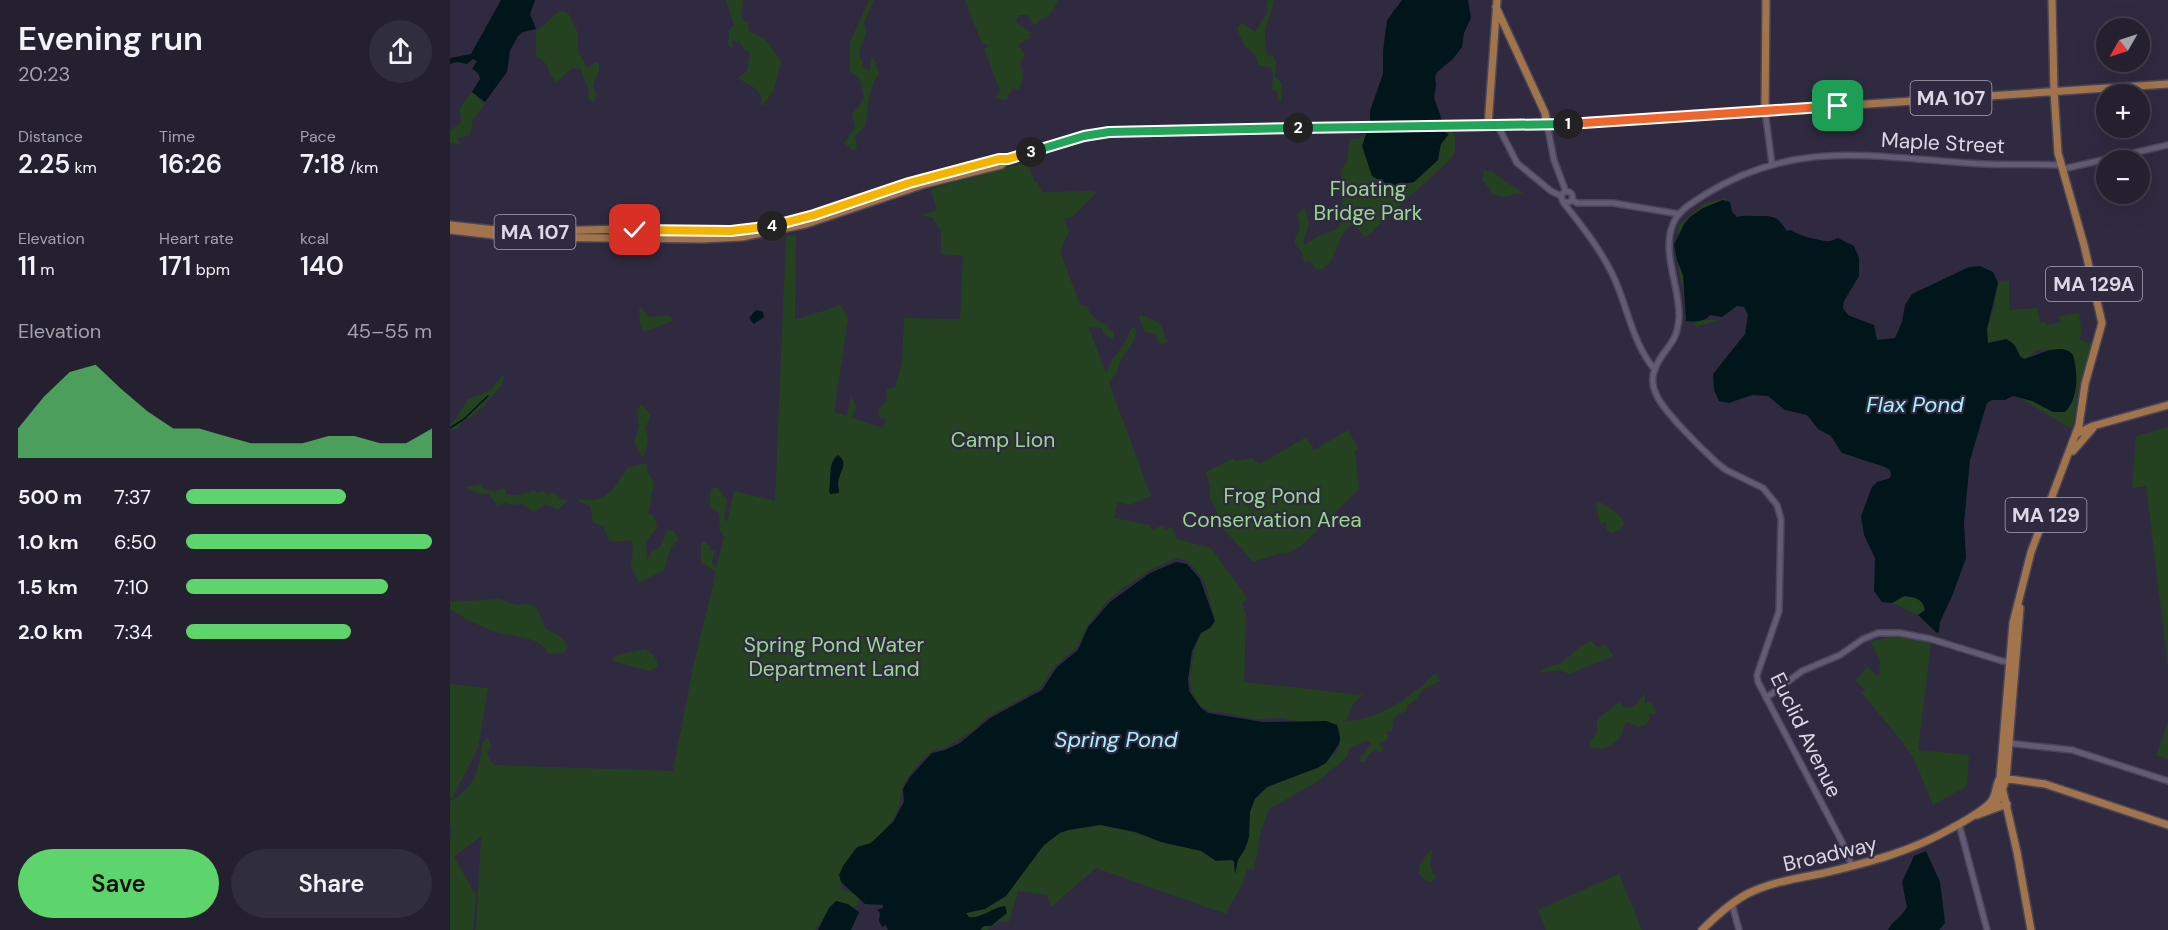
<!DOCTYPE html>
<html lang="en">
<head>
<meta charset="utf-8">
<style>
  :root { --surface:#242030; --page:#302d3c; --text:#f1f3f6; --muted:#a3a3ab; --line:#413e4c; --accent:#5ed56c }
  body { margin:0; font-family:"DM Sans",sans-serif; background:var(--page); color:var(--text); height:100vh; display:flex; flex-direction:column; font-size:22px; white-space:nowrap }
  * { box-sizing:border-box; margin:0 }
  p { font-size:20px; color:var(--muted) }
  .icon { flex:none; width:33px; height:33px; fill:none; stroke:currentColor; stroke-width:2; stroke-linecap:round; stroke-linejoin:round }
  .map { position:relative; flex:1; overflow:hidden }
  .details { display:flex; flex-direction:column; background:var(--surface); width:450px }
  .details>* { flex:none }
  .needle { width:39px; rotate:231deg }
  .tools { position:absolute; left:1646px; top:18px; display:grid; gap:12px }
  .tools a { display:grid; place-items:center; width:54px; height:54px; border-radius:50%; background:var(--surface); box-shadow:0 6px 24px #0002,0 0 0 2px var(--line); font-size:30px }
  .pin { position:absolute; display:grid; place-items:center; width:51px; height:51px; color:#fff; margin:-26px; border-radius:12px; box-shadow:0 3px 9px #0006 }
  .km { position:absolute; width:30px; height:30px; margin:-15px; border-radius:50%; background:#222; color:#fff; font-size:16px; line-height:30px; text-align:center }
  .round { display:grid; place-items:center; flex:none; width:63px; height:63px; border-radius:32px; background:var(--page) }
  .headline { display:flex; align-items:center; justify-content:space-between; height:102px; padding:0 18px }
  h1 { font-size:33px; font-weight:600; line-height:45px }
  .figures { display:grid; grid-template-columns:repeat(3,1fr); gap:9px; height:102px; padding:6px 18px }
  .figures div { display:grid; align-content:center }
  .figures b { font-size:26px; font-weight:600 }
  .figures small { font-size:16px; font-weight:400 }
  .figures p { font-size:16px }
  .chart { height:168px; padding:12px 18px }
  .chart p { display:flex; justify-content:space-between }
  .chart svg { width:100%; height:108px; margin-top:6px; fill:var(--accent); opacity:.7 }
  .button { display:flex; gap:12px; margin-top:auto; padding:12px 18px }
  .button a { flex:1; height:69px; border-radius:36px; background:var(--accent); color:#111; font-size:24px; font-weight:600; line-height:69px; text-align:center }
  .button a+a { background:var(--page); color:var(--text) }
  ul { padding:0 18px; list-style:none; font-size:20px }
  li { display:grid; grid-template-columns:96px 72px 1fr; align-items:center; height:45px }
  li i { height:15px; border-radius:8px; background:var(--accent) }
  main { display:flex; flex:1; min-height:0 }
  .map>svg:first-child { display:block }
  .green { fill:#24421f }
  .water { fill:#00161b }
  .lines { fill:none; stroke-linecap:round; stroke-linejoin:round }
  .stream { stroke:#00161b; stroke-width:1.5 }
  .minor-casing { stroke:#4b4558; stroke-width:8 }
  .major-casing { stroke:#4b4558; stroke-width:10 }
  .minor { stroke:#615b74; stroke-width:5 }
  .major { stroke:#a2744b; stroke-width:7 }
  .split-1-casing { stroke:#fff; stroke-width:12 }
  .split-2-casing { stroke:#fff; stroke-width:12 }
  .split-3-casing { stroke:#fff; stroke-width:12 }
  .split-4-casing { stroke:#fff; stroke-width:12 }
  .split-5-casing { stroke:#fff; stroke-width:12 }
  .split-1 { stroke:#f0652b; stroke-width:8 }
  .split-2 { stroke:#22a559; stroke-width:8 }
  .split-3 { stroke:#22a559; stroke-width:8 }
  .split-4 { stroke:#f5b400; stroke-width:8 }
  .split-5 { stroke:#f5b400; stroke-width:8 }
  .labels { text-anchor:middle; stroke-width:4.5; stroke-linejoin:round; paint-order:stroke }
  .shield { fill:#302a40; stroke:#a8a4b4; stroke-width:1.5 }
  .shield-label { font-size:20px; font-weight:bold; fill:#dbd8e6 }
  .street-label { font-size:21px; fill:#dbd8e6; stroke:#302a40 }
  .park-label { font-size:21px; fill:#98d98d; stroke:#302a40 }
  .water-label { font-size:22px; font-style:italic; fill:#a9f0ff; stroke:#302a40 }
</style>
</head>
<body>
<main>
<section class="details">
<div class="headline"><div><h1>Evening run</h1><p>20:23</p></div><a class="round"><svg class="icon" aria-label="share" viewBox="0 0 24 24"><path d="M12 15V3M7 8l5-5 5 5M5 13v7h14v-7"/></svg></a></div>
<div class="figures">
<div><p>Distance</p><b>2.25<small> km</small></b></div>
<div><p>Time</p><b>16:26</b></div>
<div><p>Pace</p><b>7:18<small> /km</small></b></div>
</div>
<div class="figures">
<div><p>Elevation</p><b>11<small> m</small></b></div>
<div><p>Heart rate</p><b>171<small> bpm</small></b></div>
<div><p>kcal</p><b>140</b></div>
</div>
<div class="chart"><p><span>Elevation</span>45–55 m</p>
<svg viewBox="0 0 160 44" preserveAspectRatio="none"><path d="M0 44V32L10 19L20 9L30 6L40 16L50 25L60 32L70 32L80 35L90 38L100 38L110 38L120 35L130 35L140 38L150 38L160 32V44z"/></svg>
</div>
<ul>
<li><b>500 m</b>7:37<i style="width:65%"></i></li>
<li><b>1.0 km</b>6:50<i style="width:100%"></i></li>
<li><b>1.5 km</b>7:10<i style="width:82%"></i></li>
<li><b>2.0 km</b>7:34<i style="width:67%"></i></li>
</ul>
<div class="button"><a>Save</a><a>Share</a></div>
</section>
<div class="map">
<svg width="1718" height="930" viewBox="0 0 1718 930">
  <rect width="100%" height="100%" fill="#302a40"/>
  <!-- green -->
  <path class="green" d="M276 0H293L291 19 298 23 299 31 315 39 331 61 324 90 313 105H311C314 89 299 86 288 78L297 71 300 53 293 48 289 40 286 42 281 39 284 49 278 45 279 30 284 25Z
    M419 0H424L414 23 416 33 409 53 414 68 420 72 421 58 423 57 429 73 424 81 420 93 415 126 405 136 407 147 403 151 394 143 405 127 402 114 414 99 411 80 400 71V42Z
    M515 0H608L599 16 591 19 586 25 582 23 578 15H569L565 22 581 32 579 35 581 38 572 42 569 46 575 55 570 64C575 71 573 84 568 90L562 88 556 100 545 98 550 90 534 49 538 47 537 44H532Z
    M818 0H823C823 13 815 23 815 35 814 42 816 49 817 56L823 55 826 63 825 77 832 83 831 101 828 99 826 91 822 90 823 74 821 67 809 66 805 55 794 45 787 29 790 24 793 23 805 32 818 11 816 5Z
    M112 11 118 13 128 33V53L134 61 135 66 138 67 146 62 149 63V70L143 85 146 94 144 103 138 97 139 90 130 69 122 68 107 82C95 73 103 65 86 56V30C97 26 101 14 112 11Z
    M22 92 35 104 23 119 20 135 8 138V141L12 145 0 143V130L11 123 10 108Z
    M991 132H1002L1005 136V151L1001 159 926 227 921 234 915 237 902 223C899 227 895 231 892 235 885 248 885 266 868 270L859 261 854 262 852 252 844 242 850 228 848 215 851 210 855 207 859 224 853 242 855 245 868 236 885 230 891 223 893 194 891 171 897 161 900 139H908L916 133C910 153 918 165 934 177 937 179 942 184 946 185 951 186 959 184 964 182Z
    M577 162 584 181 588 183 592 192 642 191 646 193 622 217 613 218 619 231 610 251 630 305 637 307C642 316 647 323 658 324L659 331 663 330 664 337 662 339 653 333 652 328 638 326 656 373 661 361 673 346 681 329 684 327 686 330 684 341 670 361 667 372 659 383 701 496 680 505 667 502 664 518 700 525 702 530 713 525 715 530 722 527 727 539 761 548 797 598 792 603 796 614 794 682 913 695 903 704 896 721C925 719 946 706 969 688 975 684 978 679 983 675L986 674 990 681 974 689 966 700 957 705V710L943 718 942 731 937 732 938 739 929 744 934 748 931 752 925 749 917 757 915 762H910L909 759 921 744 918 741H914L899 749 897 757 867 782 819 809 811 830 804 870 797 869C795 885 782 899 776 914L646 868 601 907 597 895 568 891 559 922H549L537 930H458L586 851 606 831 653 824 698 836 720 845 734 846 759 854 798 804 814 788 870 767 880 756 887 752C890 743 893 731 885 724L857 723 831 718 805 719 770 712H760L751 706 742 694 740 679 744 651 752 629 764 622V616L754 580 738 561 726 558 702 569 674 587 658 600 637 626 627 647 606 665 590 688 536 718 525 729 508 740 493 749 484 750 480 753C470 763 456 775 452 789 449 801 451 808 442 820 426 844 394 856 391 889L410 895 408 904 400 910 384 902 365 930H26L31 836 4 857 26 896 23 930H0V839L2 826 0 827V801C25 789 29 768 33 742L36 739H39L41 747 37 753 43 765 223 771 242 672 266 572 251 562V543L254 541 260 546V551H265L262 561 266 569 274 537 270 530 269 513 259 506 261 490 264 487 268 488 277 500 274 516 277 522 284 491 325 501 336 236 346 235 345 320 391 305 398 319 384 412 397 416 401 395 406 407 402 418 433 428 436 419 429 417C426 408 432 407 436 402L437 389 445 387 452 364 454 318 510 319 513 256 491 254V231L483 218 471 215 487 210 481 189Z
    M1034 171H1042L1052 179 1073 193 1052 197 1041 194 1040 189 1032 180Z
    M1276 198 1277 209 1244 320H1269L1246 327 1231 284 1226 248 1229 225 1254 204Z
    M1559 281V310L1587 308 1590 323 1596 322 1597 325 1611 322 1610 316 1629 313 1631 328 1630 340 1642 344 1629 385 1623 426 1620 428 1568 397 1620 351C1610 348 1598 351 1587 350L1576 359 1537 349 1535 334 1544 308 1548 282Z
    M189 307 192 308 199 317 218 315 222 317 223 321 194 332 190 325Z
    M690 315C702 318 716 324 714 337L719 341 710 344 705 334 695 332 689 317Z
    M54 375C53 388 46 391 39 399 29 411 26 415 12 421L7 429 0 430V426L6 419 17 400C32 393 42 393 51 376Z
    M191 404 201 415 195 428 198 437 195 455 192 457 184 442 189 426 187 411Z
    M1718 427V668L1696 486 1682 488 1686 436Z
    M898 430 908 448 905 451 909 489 850 547 836 554 830 553 803 562 770 525 765 507 760 500V487L756 472 783 458 785 461 802 458 810 464 856 437 864 450Z
    M194 463 198 465 197 471 204 483C201 493 201 509 197 514L204 516 207 527 196 542 197 561 201 552 210 547 218 529 223 531 229 539 221 547 214 570 189 583 181 567 183 547 181 540 165 542 158 540 154 527 143 522 140 506 128 501V499C132 499 137 500 142 500 160 499 169 480 178 468Z
    M32 484 34 489 45 491 55 488 56 494C66 497 75 494 84 490L88 493 93 491 98 495 104 492 110 498 117 501 108 510 96 504 84 512 72 504 60 505 55 502 48 506 39 494H30L15 487Z
    M1148 502C1154 502 1166 514 1172 518L1174 524 1171 529 1161 533 1157 530 1156 521 1150 524 1146 504Z
    M1453 597H1464L1472 601 1475 610 1468 615 1442 603Z
    M49 599 67 605 76 604 84 606 88 610 95 628C105 635 117 636 117 650L112 653 98 654C91 635 59 637 43 631 28 625 13 618 0 609V602Z
    M1449 636 1481 643 1468 750 1519 755 1517 786 1483 805 1465 761 1453 743 1411 692 1416 690 1405 681 1417 667 1429 677 1430 660 1420 641Z
    M1141 641 1147 647 1156 645 1163 656 1119 674 1109 670 1089 673C1093 667 1102 667 1110 663 1121 657 1126 647 1141 641Z
    M194 649C202 653 209 658 207 667L200 671 166 662 163 659 167 655Z
    M0 684 38 688 28 748 3 797 0 798Z
    M1195 694V703L1201 702 1206 711 1205 714H1199L1200 720 1195 725 1188 727 1177 722C1173 726 1174 731 1171 735 1164 746 1152 752 1140 747V742L1147 733V722L1149 718 1169 702 1176 708C1186 708 1188 699 1195 694Z
    M1718 722V759L1706 755Z
    M981 850 983 852C978 863 980 868 986 878L980 882C961 876 970 860 981 850Z
    M1169 874 1192 930H1096L1088 910Z"/>
  <!-- water -->
  <path class="water" d="M51 0H85L80 14 86 29 73 32 68 36 60 51 57 72 35 102 22 92 30 79 28 73 22 69 27 61 23 59 17 64 7 62 0 64V58L21 54Z
    M952 0H1018L1021 18 1014 33 1012 47 1003 59 987 72 985 77 986 85 984 98 991 117 993 131 999 134 991 144 988 160 964 182 939 186 922 176 912 146 920 122V111L933 74V51L937 20Z
    M1273 200 1280 202 1282 212 1287 217C1295 215 1302 216 1311 216 1328 216 1328 219 1337 231L1341 230C1346 235 1371 241 1378 241 1382 241 1385 239 1388 238L1404 246 1409 258V276L1394 301 1393 308 1398 315 1424 325 1427 340 1445 338 1452 322 1455 305 1462 294 1519 267 1530 266 1543 272 1548 283 1537 329 1538 343 1556 339C1570 345 1565 354 1574 359 1588 356 1611 341 1623 355 1628 373 1629 398 1615 412H1603L1582 401 1563 396 1555 400H1542L1537 403 1520 460 1514 523 1516 558 1503 594 1490 622 1489 632 1487 633 1468 615 1475 610C1473 599 1465 597 1454 596L1442 603 1432 602 1424 591 1425 558 1414 535 1411 516 1422 487 1427 482 1440 478 1441 475 1440 470 1435 467 1392 453 1381 436 1368 429 1357 415 1335 410 1318 396 1302 395 1279 403 1269 401 1264 390 1263 374 1295 334 1298 315 1294 307 1287 306 1272 317 1260 315C1255 322 1244 322 1236 321L1233 275 1227 260 1224 245 1234 224 1240 217 1253 208Z
    M306 310 313 312 314 317 304 324 299 318Z
    M388 455C398 463 392 468 389 478 387 483 389 488 389 493L380 494 379 491C382 479 377 463 388 455Z
    M726 562 737 564 750 579 765 621 760 628 751 633 742 651 738 679 739 691 751 708 758 713 813 722 876 721 887 725 890 738 889 744 876 763 867 768 817 787 805 799 800 812 799 837 795 849 788 860 785 874 784 862 782 860 766 861 751 851 711 842 685 832 650 825 619 830 610 833 594 845 556 896 535 909 516 913 519 917C532 919 542 907 555 906L557 913 541 926H534L530 930H438L435 924 433 928 429 921 430 913 427 910 433 908V905L415 904 391 882 389 875 393 866 407 847 421 843 443 822 454 802 453 789 460 777 482 753 495 750 510 743 540 718 592 690 607 667 628 650 638 627 660 602 700 573Z
    M1476 851 1490 882 1495 923 1489 930H1438C1442 921 1452 917 1457 907L1452 882 1464 856Z
    M386 901 398 904 409 912 401 930H368L379 908Z"/>
  <g class="lines">
    <!-- stream -->
    <path class="stream" d="M0 428 14 419 38 396"/>
    <defs>
      <path id="minor" d="M1315 111 1322 164
        M1097 124 1104 160 1116 192
        M1048 126 1067 163 1101 191 1111 196
        M1613 169 1718 145
        M1111.5 197a5.5 5.5 0 1 1 11 0a5.5 5.5 0 1 1-11 0Z
        M1122 200 1127 203H1163L1229 214
        M1113 202C1131 225 1153 252 1165 280 1178 309 1183 344 1205 370
        M1316 698 1352 671 1390 655 1413 639 1428 633H1450L1481 639 1552 661 1562 662
        M1557 743 1622 750 1718 781
        M1509 824 1537 930
        M1402 866 1392 842 1308 682 1307 675 1329 611 1331 519 1327 505 1313 488 1276 470 1267 463C1252 449 1215 413 1207 396 1203 388 1201 378 1205 369 1213 347 1227 347 1229 317 1230 286 1211 253 1223 224 1228 210 1244 202 1256 194 1349 136 1432 159 1534 164 1559 165 1585 164 1611 165
        M1282 904 1289 930"/>
      <path id="major" d="M1046 7 1095 113 1097 124
        M1315 111 1316 0
        M1038 126 1047 0
        M0 225 65 232 171 229 268 231 302 229 349 220 459 183 549 159H558L626 139 659 131 1115 124 1718 84
        M0 230 61 237 253 239 292 237 356 224 475 184 551 165 558 159
        M1626 434 1643 426 1718 405
        M1623 451 1643 428
        M1552 778 1595 784 1718 825
        M1543 805 1549 799 1556 779 1570 608
        M1527 815 1557 804
        M1252 930C1266 916 1281 902 1299 893 1322 882 1349 878 1374 873 1420 862 1460 852 1502 828 1515 821 1530 813 1540 803 1547 796 1545 785 1550 778
        M1581 930 1567 852 1550 778 1563 623 1581 552 1629 425 1635 384 1652 323 1634 245 1608 153 1604 91 1602 0"/>
    </defs>
    <!-- minor casing -->
    <use href="#minor" class="minor-casing"/>
    <!-- major casing -->
    <use href="#major" class="major-casing"/>
    <!-- minor -->
    <use href="#minor" class="minor"/>
    <!-- major -->
    <use href="#major" class="major"/>
  </g>
  <g class="lines">
    <defs>
      <path id="split-1" d="M1118 124 1388 106"/>
      <path id="split-2" d="M848 128 1118 124"/>
      <path id="split-3" d="M581 152 634 136 659 132 848 128"/>
      <path id="split-4" d="M322 226 364 215 459 183 549 159H558L581 152"/>
      <path id="split-5" d="M185 230 281 231 322 226"/>
    </defs>
    <!-- split-1 casing -->
    <use href="#split-1" class="split-1-casing"/>
    <!-- split-2 casing -->
    <use href="#split-2" class="split-2-casing"/>
    <!-- split-3 casing -->
    <use href="#split-3" class="split-3-casing"/>
    <!-- split-4 casing -->
    <use href="#split-4" class="split-4-casing"/>
    <!-- split-5 casing -->
    <use href="#split-5" class="split-5-casing"/>
    <!-- split-1 -->
    <use href="#split-1" class="split-1"/>
    <!-- split-2 -->
    <use href="#split-2" class="split-2"/>
    <!-- split-3 -->
    <use href="#split-3" class="split-3"/>
    <!-- split-4 -->
    <use href="#split-4" class="split-4"/>
    <!-- split-5 -->
    <use href="#split-5" class="split-5"/>
  </g>
  <g class="labels">
    <!-- shield labels -->
    <g class="shield">
      <rect x="1460.5" y="81" width="81" height="34" rx="4.5"/>
      <rect x="44.5" y="215" width="81" height="34" rx="4.5"/>
      <rect x="1596" y="267" width="96" height="34" rx="4.5"/>
      <rect x="1555.5" y="498" width="81" height="34" rx="4.5"/>
    </g>
    <g class="shield-label">
      <text x="1501" y="105">MA 107</text>
      <text x="85" y="239">MA 107</text>
      <text x="1644" y="291">MA 129A</text>
      <text x="1596" y="522">MA 129</text>
    </g>
    <!-- street labels -->
    <g class="street-label">
      <text transform="translate(1493 143) rotate(3)" y="7">Maple Street</text>
      <text transform="translate(1356 735) rotate(64)" y="7">Euclid Avenue</text>
      <text transform="translate(1380 854) rotate(-13)" y="7">Broadway</text>
    </g>
    <!-- park labels -->
    <g class="park-label">
      <text x="918" y="196">Floating<tspan x="918" dy="24">Bridge Park</tspan></text>
      <text x="553" y="447">Camp Lion</text>
      <text x="822" y="503">Frog Pond<tspan x="822" dy="24">Conservation Area</tspan></text>
      <text x="384" y="652">Spring Pond Water<tspan x="384" dy="24">Department Land</tspan></text>
    </g>
    <!-- water labels -->
    <g class="water-label">
      <text x="1465" y="412">Flax Pond</text>
      <text x="666" y="747">Spring Pond</text>
    </g>
  </g>
</svg>
<div class="tools">
<a><svg class="needle" viewBox="-14 -14 28 28"><path d="M0-13l5 13h-10z" fill="#e53935"/><path d="M0 13l5-13h-10z" fill="#a3a3ab"/></svg></a>
<a>+</a>
<a>−</a>
</div>
<div class="pin" style="left:1388px;top:106px;background:#1e9e55"><svg class="icon" aria-label="arrive" viewBox="0 0 24 24"><path d="M6 21V4h12l-3 4 3 4H6"/></svg></div>
<div class="pin" style="left:185px;top:230px;background:#d93025"><svg class="icon" aria-label="check" viewBox="0 0 24 24"><path d="M5 12l5 5 9-10"/></svg></div>
<b class="km" style="left:1118px;top:124px">1</b>
<b class="km" style="left:848px;top:128px">2</b>
<b class="km" style="left:581px;top:152px">3</b>
<b class="km" style="left:322px;top:226px">4</b>
</div>
</main>
</body>
</html>
